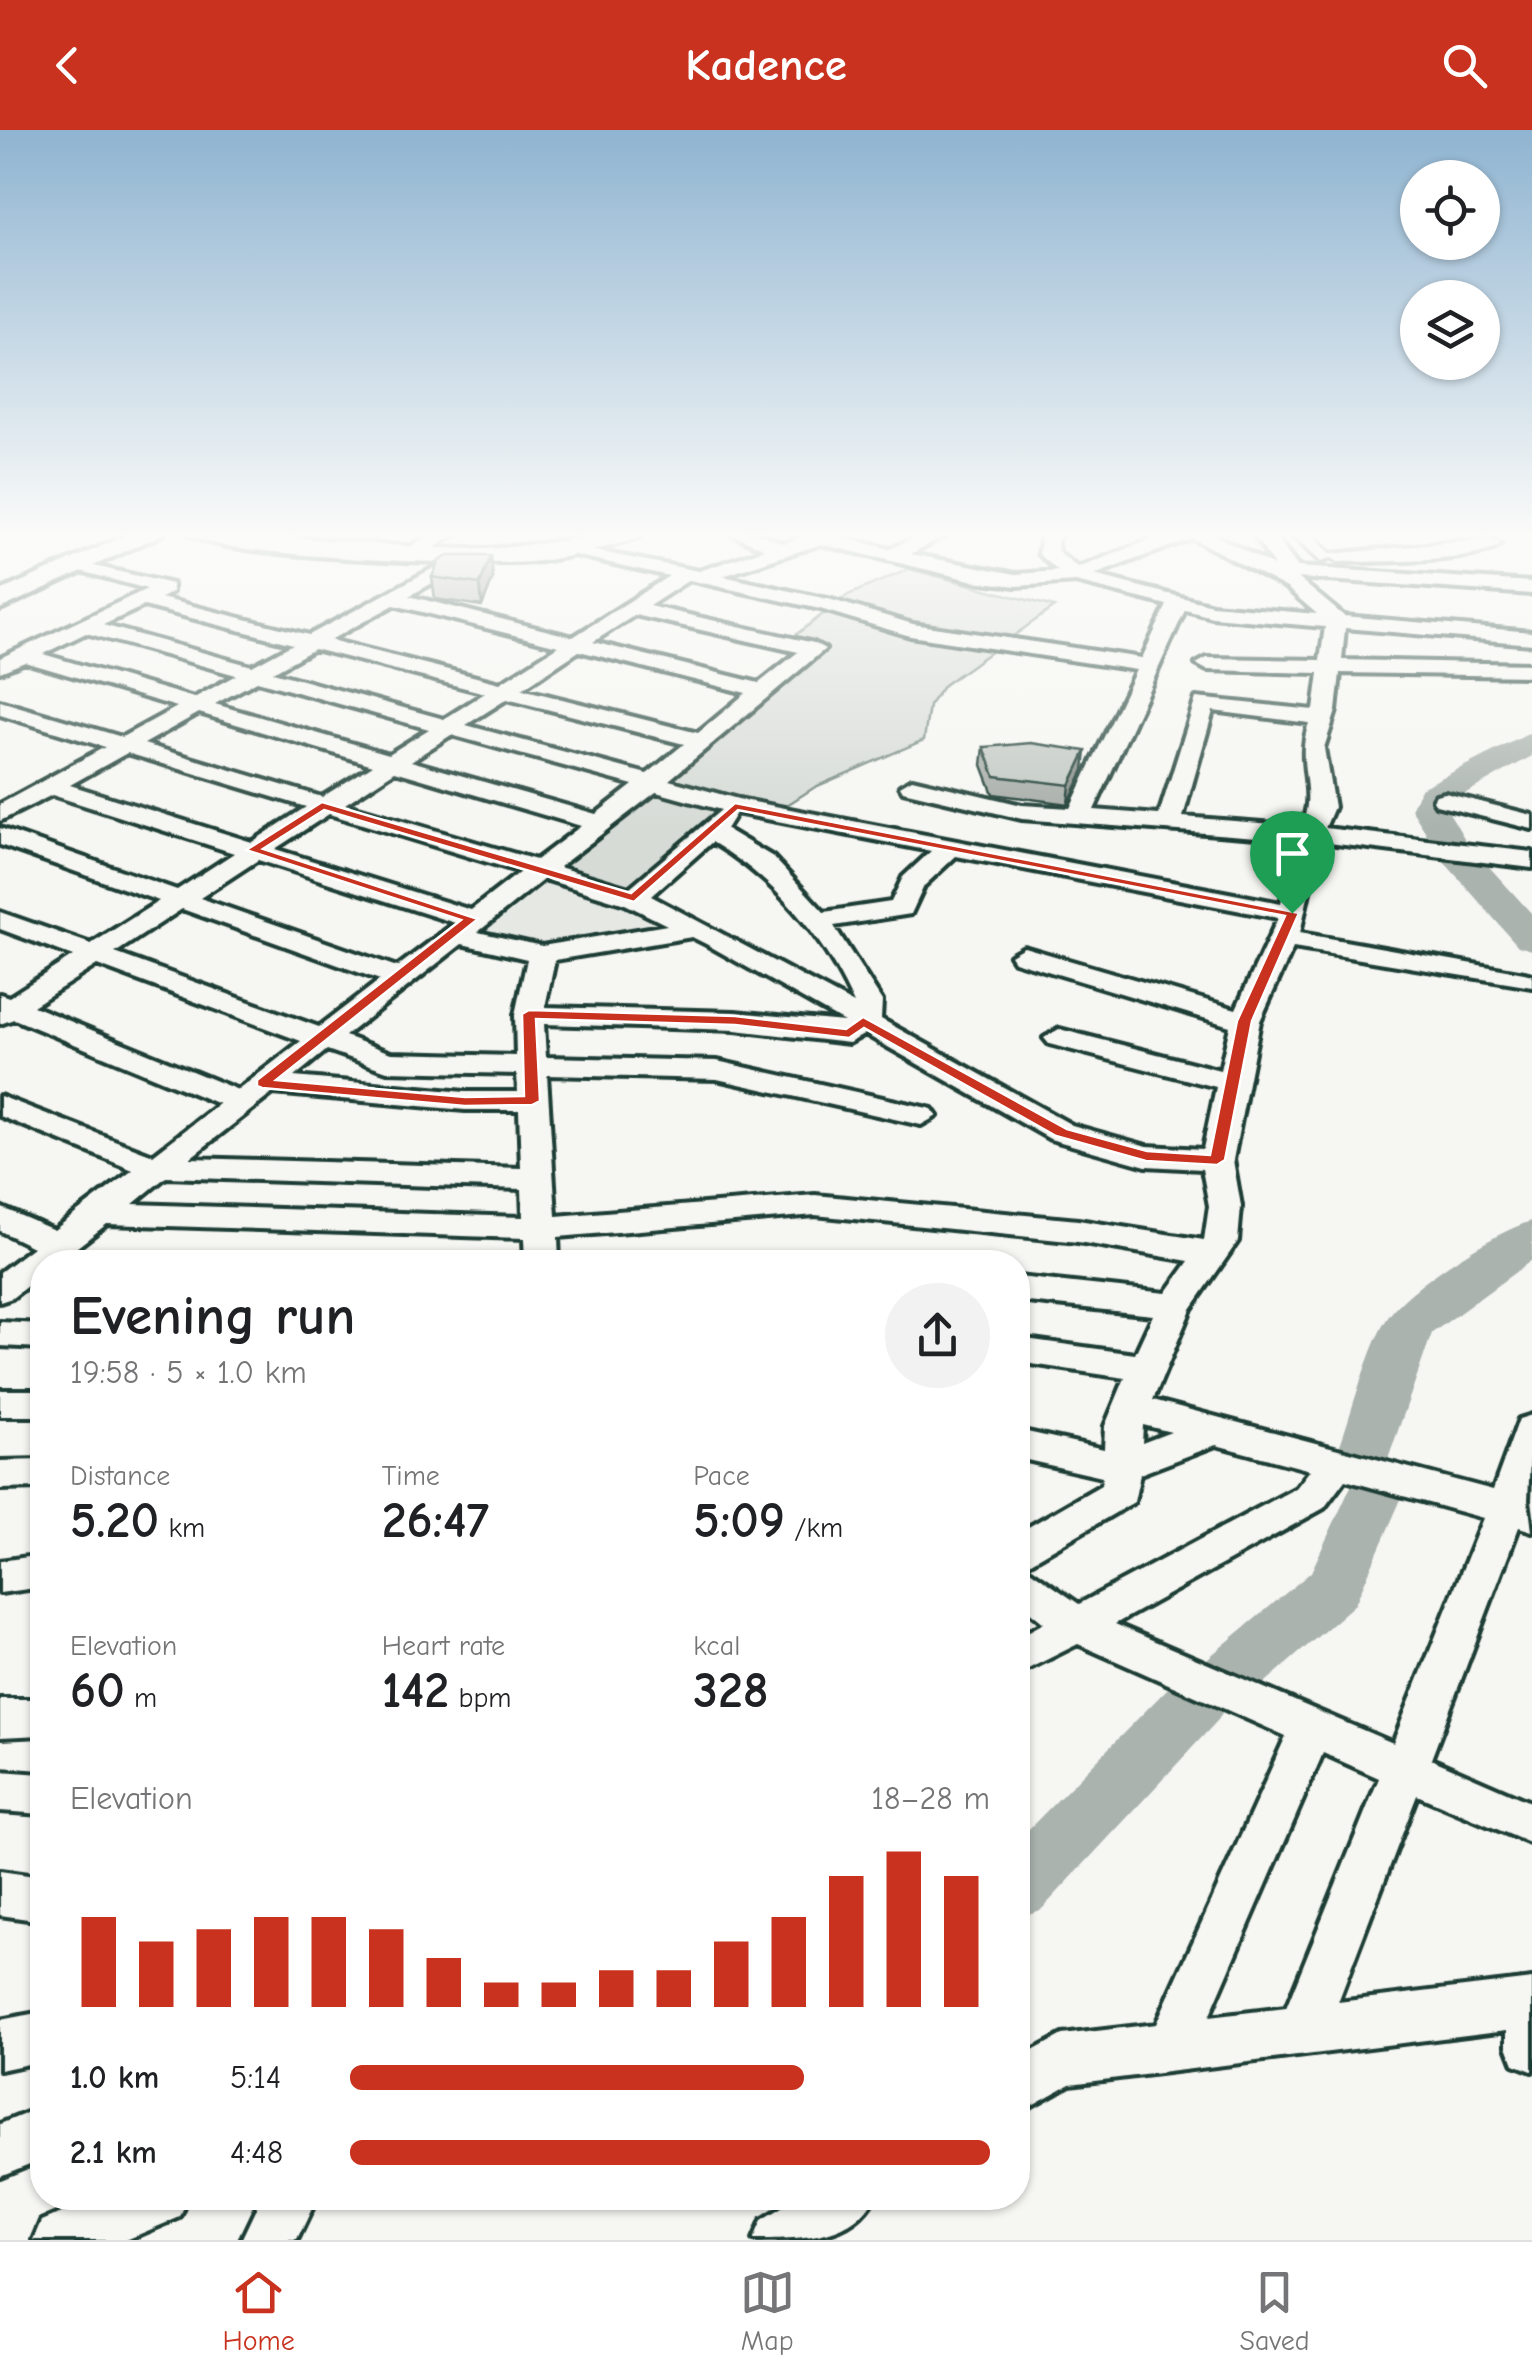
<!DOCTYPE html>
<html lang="en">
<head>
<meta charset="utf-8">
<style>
  :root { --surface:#fff; --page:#f2f2f2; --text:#202124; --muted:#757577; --line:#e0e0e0; --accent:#c8321e }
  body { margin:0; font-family:"Comic Neue",sans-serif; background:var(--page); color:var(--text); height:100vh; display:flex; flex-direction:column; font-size:38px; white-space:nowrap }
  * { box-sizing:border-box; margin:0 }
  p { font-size:32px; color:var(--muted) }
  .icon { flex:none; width:55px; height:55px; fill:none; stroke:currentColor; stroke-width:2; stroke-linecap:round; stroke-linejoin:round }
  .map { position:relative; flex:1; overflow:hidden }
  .sheet { position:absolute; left:30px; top:1120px; width:1000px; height:960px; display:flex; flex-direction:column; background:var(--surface); border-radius:40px; box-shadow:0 2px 8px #0004 }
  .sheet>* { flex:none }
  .tools { position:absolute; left:1400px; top:30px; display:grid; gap:20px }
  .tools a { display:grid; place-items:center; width:100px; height:100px; border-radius:50%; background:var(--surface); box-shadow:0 2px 8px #0004; font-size:50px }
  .pin { position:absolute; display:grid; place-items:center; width:85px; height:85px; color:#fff; margin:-102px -42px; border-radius:50% 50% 50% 0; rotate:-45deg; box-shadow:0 0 10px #0007 }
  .pin .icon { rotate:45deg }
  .round { display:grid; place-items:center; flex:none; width:105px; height:105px; border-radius:52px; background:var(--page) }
  .headline { display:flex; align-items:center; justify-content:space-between; height:170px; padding:0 40px }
  h1 { font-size:55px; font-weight:700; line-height:75px }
  .stats { display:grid; grid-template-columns:repeat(3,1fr); gap:15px; height:170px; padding:10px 40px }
  .stats div { display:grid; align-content:center }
  .stats b { font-size:50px; font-weight:700 }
  .stats small { font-size:28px; font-weight:400 }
  .stats p { font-size:28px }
  .chart { height:280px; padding:20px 40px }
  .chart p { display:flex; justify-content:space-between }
  .chart svg { width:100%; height:180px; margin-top:10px; stroke:var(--accent); stroke-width:6 }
  ul { padding:0 40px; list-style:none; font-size:32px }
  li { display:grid; grid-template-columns:160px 120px 1fr; align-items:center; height:75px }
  li i { height:25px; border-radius:12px; background:var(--accent) }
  header { display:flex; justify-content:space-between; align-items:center; height:130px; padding:0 40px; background:var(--accent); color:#fff; font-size:45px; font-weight:700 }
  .dock { display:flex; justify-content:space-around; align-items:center; height:140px; border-top:2px solid var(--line); background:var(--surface); font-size:28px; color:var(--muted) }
  .dock a { display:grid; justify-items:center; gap:5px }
  .dock .current { color:var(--accent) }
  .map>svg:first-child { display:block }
  .built { fill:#e6e8e4 }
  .green { fill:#d6dbd6; stroke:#7a8c85; stroke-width:2.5 }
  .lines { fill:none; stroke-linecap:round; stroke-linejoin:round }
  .river { fill:#aab3ae; fill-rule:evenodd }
  .minor-casing { stroke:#1f3d34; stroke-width:8 }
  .major-casing { stroke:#1f3d34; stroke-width:8 }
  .minor { fill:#f6f6f2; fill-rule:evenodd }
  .major { fill:#f6f6f2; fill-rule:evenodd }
  .wall { fill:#a6aca8; stroke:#1f3d34; stroke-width:2.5 }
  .shaded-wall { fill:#878c88; stroke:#1f3d34; stroke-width:2.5 }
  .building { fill:#c1c8c3; stroke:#1f3d34; stroke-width:2.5 }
  .route { fill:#c8321e; stroke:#fff; stroke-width:2.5; fill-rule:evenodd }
</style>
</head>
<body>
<header><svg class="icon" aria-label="back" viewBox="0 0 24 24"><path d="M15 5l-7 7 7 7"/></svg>Kadence<svg class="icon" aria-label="search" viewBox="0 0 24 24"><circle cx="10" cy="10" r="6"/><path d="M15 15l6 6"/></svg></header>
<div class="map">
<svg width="1532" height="2110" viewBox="0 0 1532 2110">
  <rect width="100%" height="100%" fill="#f6f6f2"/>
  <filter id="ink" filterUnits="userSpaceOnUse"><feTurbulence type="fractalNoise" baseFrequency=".01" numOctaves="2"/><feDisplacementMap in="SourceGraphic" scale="20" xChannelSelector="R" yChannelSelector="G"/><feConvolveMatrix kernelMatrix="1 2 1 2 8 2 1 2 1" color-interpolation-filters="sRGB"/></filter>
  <g filter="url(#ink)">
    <!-- built -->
    <path class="built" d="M536 743 696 798 542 824 452 804Z"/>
    <!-- green -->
    <path class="green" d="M909 439 1054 477 944 555 929 576 924 610 815 657 773 684 733 677 629 767 536 743 813 520 785 513 848 465Z"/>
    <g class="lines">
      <!-- river -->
      <path class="river" d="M1532 602V626L1450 672 1447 679 1467 713 1465 716 1472 718 1532 784V820L1518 816 1446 734 1411 679 1421 658Z
        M1532 1091V1130L1432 1203 1387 1332 1367 1338 1347 1332 1339 1318C1352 1283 1369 1213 1389 1186 1411 1155 1496 1101 1532 1091Z
        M1373 1345 1393 1352 1402 1367 1355 1474 1252 1564 1228 1571 1218 1590 1042 1779 1018 1788V1710L1174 1552 1199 1545 1208 1528 1311 1442 1353 1352Z"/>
      <defs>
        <path id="minor" d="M434 403H457L428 422H414V414Z
          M730 403H756L784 413 816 403H844L841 407 890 419 924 403H948L911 424 1016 444 1058 441 1039 424 1042 403H1062L1057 410 1058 422 1078 438 1168 403H1211L1274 436 1253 403H1272L1298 437 1532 452V464L1298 448 1344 486 1532 502V514L1345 498 1342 530 1532 534V546L1340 543 1336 581 1324 618 1334 677 1325 698 1532 722V738L1320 712 1300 803 1524 843 1532 845V857L1293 818 1260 891 1233 1030 1241 1076 1238 1111 1191 1179 1153 1270 1493 1360 1519 1289 1532 1285 1528 1370 1532 1401 1519 1397 1431 1629 1532 1673V1714L1417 1665 1338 1872 1532 1849V1941L1514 1934 1507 1916V1900L1070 1954 1018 1983V1929L1062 1905 1156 1894 1286 1606 1078 1514 1018 1544V1507L1044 1493 1018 1472V1403L1101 1355 1102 1347 1018 1328V1300L1104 1319 1105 1296 1125 1248 1018 1232V1208L1135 1224 1153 1185 1018 1171V1147L1166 1163 1189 1131 1078 1112 815 1085 558 1107 559 1132H525L524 1108 107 1094 58 1132H42V1144L12 1168 0 1172V1142L33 1117 0 1101V1077L54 1100 133 1040 0 986V966L153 1025 219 974 14 889 0 894V864L9 867 73 826 0 799V782L91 814 159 771 0 715V698L177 760 234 723 52 665 0 691V674L105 617 0 585V571L122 607 177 577 25 532 0 542V528L147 459 73 439V431L172 454V462L161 468 309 505 469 419 476 421V429L409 466 573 507 669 446 570 424V416L699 441 765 419ZM1192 408 1287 458 1317 484 1212 475 1094 445ZM821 414 974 451 1016 456 1076 452 1167 475 1142 528 913 494 832 470 723 446ZM689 450 820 479 910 506 1136 540 1070 678 1022 675 912 649 900 656 903 661 1022 689 1295 710 1281 773 738 669 669 650 825 519 814 513 649 476ZM394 475 558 516 500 553 330 510ZM144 476 293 514 252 536 103 495ZM1185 480 1212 487 1325 497 1320 530 1207 528 1196 534 1207 540 1319 543 1314 580 1196 568 1159 685 1094 680ZM635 485 798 522 759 553 593 512ZM86 503 236 545 194 568 43 524ZM314 519 485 563 444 589 273 542ZM579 521 746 563 698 603 522 559ZM257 551 429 599 389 624 215 574ZM507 569 684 614 647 644 466 595ZM1213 581 1309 593C1294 636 1318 659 1301 696L1183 687ZM199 583 373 635 322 667 144 614ZM451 605 633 655 596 684 411 631ZM127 623 306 677 252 712 70 655ZM395 641 581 696 536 730 345 674ZM656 662 721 680 629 758 559 737ZM736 683 931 721 903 747 891 772 824 782 773 727 726 699ZM329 684 520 742 471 780 275 719ZM712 712C774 749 824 806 854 874L651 766ZM956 726 1278 788 1236 879 1024 817 1010 825 1014 831 1230 896 1220 940 1059 899 1044 908 1049 914 1216 957 1203 1019 1147 1016 1072 995 881 889 882 871 834 796 911 784 924 756ZM258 730 455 793 397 837 200 768ZM544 749 625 774 667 795 542 816 478 802ZM182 779 380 850 319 897 115 823ZM692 807 706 814 844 892 735 882 545 877 555 830ZM462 814 527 829 515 885 516 926 391 923 345 906ZM97 835 301 911 238 960 33 876ZM544 894 735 900 849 913 865 904 1050 1009 1146 1036 1202 1039 1209 1076 1204 1110 1078 1090 815 1065 556 1086 547 945 717 949 921 995 937 986 932 979 717 931 546 927ZM327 920 387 941 517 944 518 962H465L294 947ZM273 963 465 980H519L521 1038 190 1028ZM166 1047 522 1059 523 1087 133 1074ZM1143 1295 1171 1302 1142 1313ZM1216 1315 1310 1340 1296 1358 1079 1474 1024 1436 1134 1372 1140 1344ZM1345 1350 1483 1388 1393 1613 1115 1494 1324 1378ZM1323 1623 1379 1648 1286 1878 1209 1887Z
          M1290 403H1309L1330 424 1490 409 1500 415C1476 434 1372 431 1338 432L1330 428 1321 432Z
          M1445 663 1532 685V699L1436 675 1433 670 1436 665Z
          M0 1192 42 1194V1218L0 1216Z
          M0 1260H42V1286H0Z
          M42 1330V1358L0 1359V1331Z
          M42 1425V1457L0 1463V1431Z
          M0 1569H42V1605L0 1607Z
          M0 1641 42 1644V1684L0 1681Z
          M0 1741 42 1747V1791L0 1785Z
          M42 1882V1931L0 1940V1890Z
          M42 1977V2029L0 2046V1994Z
          M97 2068H188L180 2087 126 2110H34L42 2091Z
          M261 2068H317L297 2110H241Z
          M798 2068H874C853 2110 799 2110 753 2110L761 2091Z"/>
        <path id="major" d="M132 403H165L0 479V461Z
          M188 403C283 403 378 417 473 419 530 419 585 403 641 403L638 408C603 419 568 428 532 432 486 436 211 428 188 403Z"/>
      </defs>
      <!-- minor casing -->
      <use href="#minor" class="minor-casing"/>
      <!-- major casing -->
      <use href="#major" class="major-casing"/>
      <!-- minor -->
      <use href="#minor" class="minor"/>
      <!-- major -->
      <use href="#major" class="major"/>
    </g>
    <!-- wall -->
    <path class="wall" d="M432 447 493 448 482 476 435 469Z
      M984 617 1084 640 1068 674 993 664 982 635Z"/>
    <!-- shaded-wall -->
    <path class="shaded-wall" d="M491 426 493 448 482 476 480 454Z
      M1086 621 1084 640 1068 674 1070 655Z"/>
    <!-- building -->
    <path class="building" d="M448 426H491L480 454 432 447 439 431Z
      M1031 613 1086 621 1070 655 995 646 984 617Z"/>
  </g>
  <!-- sky -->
  <linearGradient id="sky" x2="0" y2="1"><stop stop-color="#8fb4d1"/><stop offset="0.58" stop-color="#fbfbf9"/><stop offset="1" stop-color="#fbfbf9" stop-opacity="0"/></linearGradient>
  <rect width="1532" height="698" fill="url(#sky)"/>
  <!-- route -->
  <path class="route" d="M322 672 631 763 735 673 1299 783 1252 891 1225 1030 1217 1035 1146 1031 1056 1006 864 898 849 908 735 895 536 889 540 971 532 975 465 976 262 958 257 956V950L461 790 246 720ZM324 680 634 772 738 680 1285 786 1237 891 1210 1025 1147 1021 1067 999 863 887 846 899 735 886 529 880 522 884 524 966 465 967 276 950 478 789 263 719Z"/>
</svg>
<div class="tools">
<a><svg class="icon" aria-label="locate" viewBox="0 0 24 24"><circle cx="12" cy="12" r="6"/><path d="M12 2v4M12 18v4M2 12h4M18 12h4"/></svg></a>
<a><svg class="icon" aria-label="layers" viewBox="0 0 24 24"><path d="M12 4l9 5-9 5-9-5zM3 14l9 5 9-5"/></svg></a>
</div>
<div class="pin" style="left:1292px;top:783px;background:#1e9e55"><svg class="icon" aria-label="arrive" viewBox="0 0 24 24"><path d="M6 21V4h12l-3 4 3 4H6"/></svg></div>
<section class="sheet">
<div class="headline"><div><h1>Evening run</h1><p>19:58 · 5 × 1.0 km</p></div><a class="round"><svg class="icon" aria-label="share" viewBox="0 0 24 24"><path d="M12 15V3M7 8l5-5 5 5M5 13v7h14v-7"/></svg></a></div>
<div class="stats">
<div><p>Distance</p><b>5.20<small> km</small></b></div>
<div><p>Time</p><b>26:47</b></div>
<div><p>Pace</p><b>5:09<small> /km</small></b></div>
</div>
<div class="stats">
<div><p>Elevation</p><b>60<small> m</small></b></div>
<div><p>Heart rate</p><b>142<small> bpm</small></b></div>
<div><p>kcal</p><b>328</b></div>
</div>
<div class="chart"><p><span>Elevation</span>18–28 m</p>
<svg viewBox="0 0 160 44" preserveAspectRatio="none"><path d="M5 44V22M15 44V28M25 44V25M35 44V22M45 44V22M55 44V25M65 44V32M75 44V38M85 44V38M95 44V35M105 44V35M115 44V28M125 44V22M135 44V12M145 44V6M155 44V12"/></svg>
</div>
<ul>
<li><b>1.0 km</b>5:14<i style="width:71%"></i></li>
<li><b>2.1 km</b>4:48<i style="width:100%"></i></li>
</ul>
</section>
</div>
<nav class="dock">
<a class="current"><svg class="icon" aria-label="home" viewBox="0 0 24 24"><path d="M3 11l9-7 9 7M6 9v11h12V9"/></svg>Home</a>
<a><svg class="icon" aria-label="map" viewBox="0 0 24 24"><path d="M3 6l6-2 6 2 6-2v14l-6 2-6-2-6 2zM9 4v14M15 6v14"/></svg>Map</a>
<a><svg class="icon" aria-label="saved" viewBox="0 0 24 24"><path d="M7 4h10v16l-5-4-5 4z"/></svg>Saved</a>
</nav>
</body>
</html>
